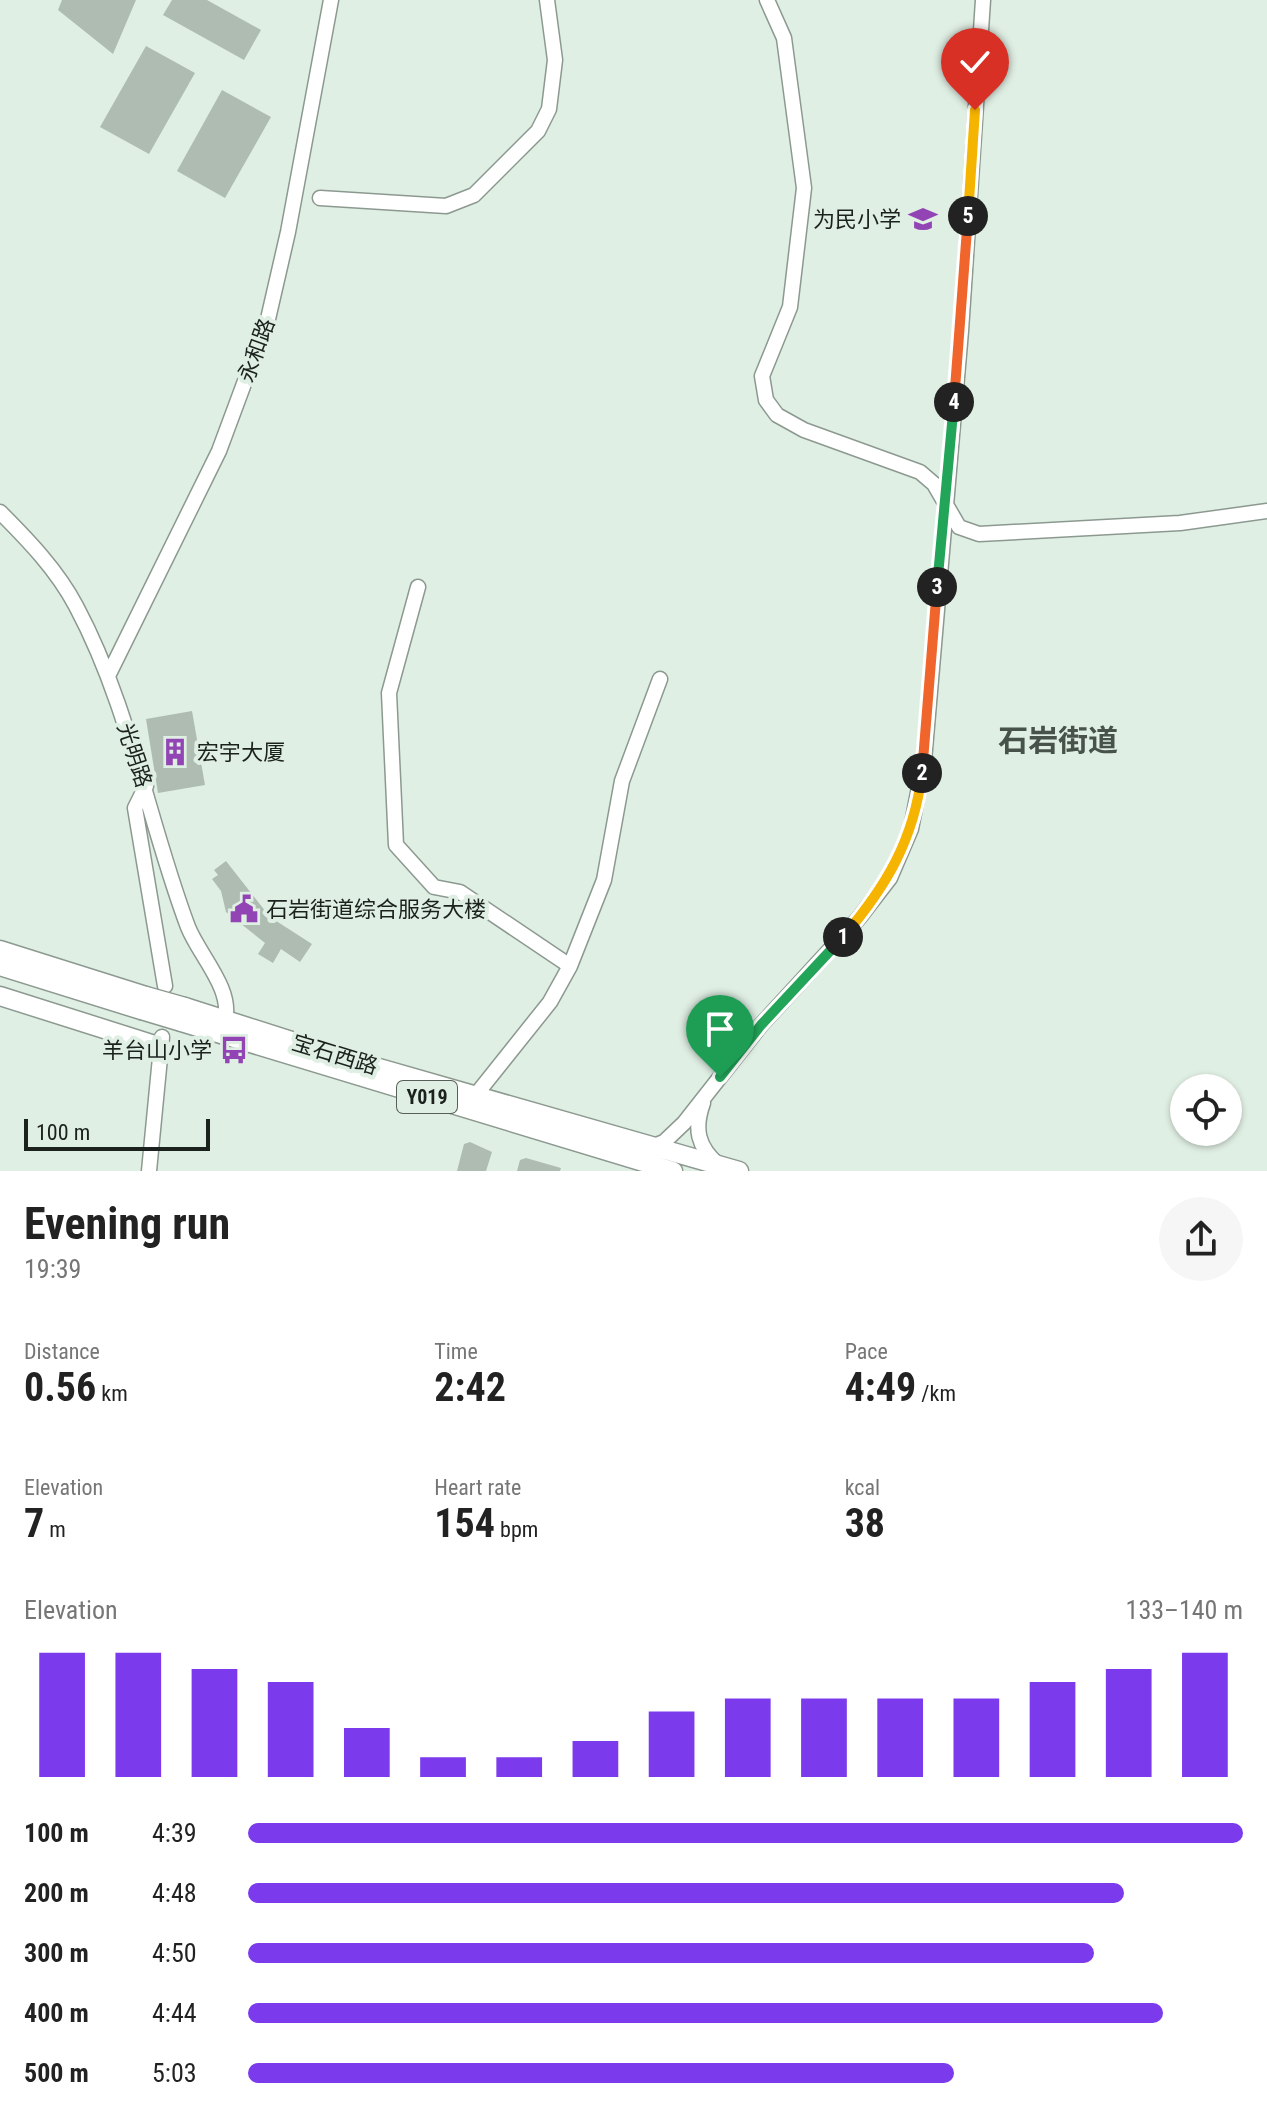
<!DOCTYPE html>
<html lang="en">
<head>
<meta charset="utf-8">
<style>
  :root { --surface:#fff; --page:#f6f6f6; --text:#222; --muted:#767676; --accent:#7c3aed }
  body { margin:0; font-family:"Roboto Condensed","Noto Sans SC",sans-serif; background:var(--page); color:var(--text); height:100vh; display:flex; flex-direction:column; font-size:30px; white-space:nowrap }
  * { box-sizing:border-box; margin:0 }
  p { font-size:26px; color:var(--muted) }
  .icon { flex:none; width:44px; height:44px; fill:none; stroke:currentColor; stroke-width:2; stroke-linecap:round; stroke-linejoin:round }
  .map { position:relative; height:1171px; overflow:hidden }
  .details { display:flex; flex-direction:column; background:var(--surface); flex:1 }
  .details>* { flex:none }
  .tools { position:absolute; left:1170px; top:1074px; display:grid; gap:16px }
  .tools a { display:grid; place-items:center; width:72px; height:72px; border-radius:50%; background:var(--surface); box-shadow:0 2px 6px #0004; font-size:40px }
  .scale { position:absolute; left:24px; bottom:20px; width:186px; box-sizing:border-box; padding-left:8px; border:4px solid #1b211d; border-top:0; font-size:22px; line-height:28px; white-space:nowrap; color:#1b211d; -webkit-text-stroke:6px #e0efe4; paint-order:stroke }
  .pin { position:absolute; display:grid; place-items:center; width:68px; height:68px; color:#fff; margin:-82px -34px; border-radius:50% 50% 50% 0; rotate:-45deg; box-shadow:0 0 8px #0007 }
  .pin .icon { rotate:45deg }
  .km { position:absolute; width:40px; height:40px; margin:-20px; border-radius:50%; background:#222; color:#fff; font-size:22px; line-height:40px; text-align:center }
  .round { display:grid; place-items:center; flex:none; width:84px; height:84px; border-radius:42px; background:var(--page) }
  .head { display:flex; align-items:center; justify-content:space-between; height:136px; padding:0 24px }
  h1 { font-size:44px; font-weight:700; line-height:60px }
  .figures { display:grid; grid-template-columns:repeat(3,1fr); gap:12px; height:136px; padding:8px 24px }
  .figures div { display:grid; align-content:center }
  .figures b { font-size:40px; font-weight:700 }
  .figures small { font-size:22px; font-weight:400 }
  .figures p { font-size:22px }
  .chart { height:224px; padding:16px 24px }
  .chart p { display:flex; justify-content:space-between }
  .chart svg { width:100%; height:144px; margin-top:8px; stroke:var(--accent); stroke-width:6 }
  ul { padding:0 24px; list-style:none; font-size:26px }
  li { display:grid; grid-template-columns:128px 96px 1fr; align-items:center; height:60px }
  li i { height:20px; border-radius:10px; background:var(--accent) }
  .map>svg:first-child { display:block }
  .building { fill:#aebcb2 }
  .lines { fill:none; stroke-linecap:round; stroke-linejoin:round }
  .minor-casing { stroke:#8c9990; stroke-width:17 }
  .major-casing { stroke:#8c9990; stroke-width:21 }
  .minor { stroke:#fff; stroke-width:14 }
  .major { stroke:#fff; stroke-width:18 }
  .major-bridge-casing { stroke:#8c9990; stroke-width:21; stroke-linecap:butt }
  .major-bridge { stroke:#fff; stroke-width:18 }
  .split-1-casing { stroke:#fff; stroke-width:16 }
  .split-2-casing { stroke:#fff; stroke-width:16 }
  .split-3-casing { stroke:#fff; stroke-width:16 }
  .split-4-casing { stroke:#fff; stroke-width:16 }
  .split-5-casing { stroke:#fff; stroke-width:16 }
  .split-6-casing { stroke:#fff; stroke-width:16 }
  .split-1 { stroke:#22a559; stroke-width:10 }
  .split-2 { stroke:#f5b400; stroke-width:10 }
  .split-3 { stroke:#f0652b; stroke-width:10 }
  .split-4 { stroke:#22a559; stroke-width:10 }
  .split-5 { stroke:#f0652b; stroke-width:10 }
  .split-6 { stroke:#f5b400; stroke-width:10 }
  .labels { text-anchor:middle; stroke-width:8; stroke-linejoin:round; paint-order:stroke }
  .shield { fill:#e0efe4; stroke:#565f59; stroke-width:2 }
  .shield-label { font-size:20px; font-weight:bold; fill:#1b211d }
  .poi-label { font-size:22px; fill:#1b211d; stroke:#e0efe4; text-anchor:end }
  .street-label { font-size:22px; fill:#1b211d; stroke:#e0efe4 }
  .district-label { font-size:30px; font-weight:bold; fill:#47524a; stroke:#e0efe4 }
</style>
</head>
<body>
<div class="map">
<svg width="1267" height="1171" viewBox="0 0 1267 1171">
  <rect width="100%" height="100%" fill="#e0efe4"/>
  <!-- building -->
  <path class="building" d="M62 0H136L113 54 58 10Z
    M172 0H207L261 30 244 60 163 15Z
    M146 46 195 73 149 154 100 127Z
    M222 90 271 117 225 198 177 171Z
    M192 711 205 785 158 793 146 719Z
    M226 861 270 917 312 944 300 962 281 949 273 963 258 954 265 943 226 912 221 891 212 879 218 875 214 870Z
    M470 1142 492 1152 486 1171H457L464 1144Z
    M526 1158 561 1168 560 1171H517L520 1160Z"/>
  <g class="lines">
    <defs>
      <path id="minor" d="M767 0 784 38 804 188 790 307 762 376 766 400 777 415 804 430 920 472 934 484 959 527 979 534 1180 523 1267 511
        M320 198 446 206 474 195 538 131 549 109 555 60 547 0
        M0 512C28 540 57 570 76 606 130 707 148 821 188 927 199 955 233 989 225 1020
        M418 587 389 693 396 845 434 887 460 892 570 966
        M108 676 219 451 268 319 288 232 331 0
        M146 786 135 808 165 986
        M475 1096 550 1002 570 966 604 880 622 781 660 679
        M703 1103C694 1128 697 1147 719 1165
        M654 1146 664 1142 684 1123 761 1025 859 918 890 878 911 829 924 761 961 331 983 0
        M149 1171 162 1037"/>
      <path id="major" d="M0 950 146 996
        M0 966 141 1010
        M0 996 161 1047
        M185 1007 351 1060 739 1171
        M181 1022 673 1171"/>
    </defs>
    <!-- minor casing -->
    <use href="#minor" class="minor-casing"/>
    <!-- major casing -->
    <use href="#major" class="major-casing"/>
    <!-- minor -->
    <use href="#minor" class="minor"/>
    <!-- major -->
    <use href="#major" class="major"/>
    <defs>
      <path id="major-bridge" d="M146 996 185 1007
        M141 1010 181 1022"/>
    </defs>
    <!-- major-bridge casing -->
    <use href="#major-bridge" class="major-bridge-casing"/>
    <!-- major-bridge -->
    <use href="#major-bridge" class="major-bridge"/>
  </g>
  <g class="lines">
    <defs>
      <path id="split-1" d="M720 1077 761 1025 843 937"/>
      <path id="split-2" d="M843 937C886 887 914 840 922 773"/>
      <path id="split-3" d="M922 773 937 587"/>
      <path id="split-4" d="M937 587 954 402"/>
      <path id="split-5" d="M954 402 968 216"/>
      <path id="split-6" d="M968 216 975 110"/>
    </defs>
    <!-- split-1 casing -->
    <use href="#split-1" class="split-1-casing"/>
    <!-- split-2 casing -->
    <use href="#split-2" class="split-2-casing"/>
    <!-- split-3 casing -->
    <use href="#split-3" class="split-3-casing"/>
    <!-- split-4 casing -->
    <use href="#split-4" class="split-4-casing"/>
    <!-- split-5 casing -->
    <use href="#split-5" class="split-5-casing"/>
    <!-- split-6 casing -->
    <use href="#split-6" class="split-6-casing"/>
    <!-- split-1 -->
    <use href="#split-1" class="split-1"/>
    <!-- split-2 -->
    <use href="#split-2" class="split-2"/>
    <!-- split-3 -->
    <use href="#split-3" class="split-3"/>
    <!-- split-4 -->
    <use href="#split-4" class="split-4"/>
    <!-- split-5 -->
    <use href="#split-5" class="split-5"/>
    <!-- split-6 -->
    <use href="#split-6" class="split-6"/>
  </g>
  <!-- icons -->
  <defs>
    <symbol id="school-bare" viewBox="-9 -9 18 18"><path d="M0-5L7-2L0 1L-7-2ZM-4 1L0 2.5L4 1V4Q0 6-4 4Z" fill="#9244b5" stroke="#e0efe4" stroke-width="2.5" paint-order="stroke"/></symbol>
    <symbol id="building-bare" viewBox="-9 -9 18 18"><path d="M-4-6H4V6H1V3H-1V6H-4ZM-2.5-4.3h1.7v1.8h-1.7ZM.8-4.3h1.7v1.8H.8ZM-2.5-1h1.7V.8h-1.7ZM.8-1h1.7V.8H.8Z" fill="#9244b5" stroke="#e0efe4" stroke-width="2.5" paint-order="stroke"/></symbol>
    <symbol id="civic-bare" viewBox="-9 -9 18 18"><path d="M-.6-6.5H3V-4.5H.6V-3L4-1V1h2V6H-6V1h2V-1L-.6-3ZM-1.2 2.5V6h2.4V2.5Z" fill="#9244b5" stroke="#e0efe4" stroke-width="2.5" paint-order="stroke"/></symbol>
    <symbol id="bus-bare" viewBox="-9 -9 18 18"><path d="M-5-6H5V4H4V6H2V4H-2V6H-4V4H-5ZM-3.5-4V0h7V-4ZM-3.5 1.2v1.5H-2V1.2ZM2 1.2v1.5H3.5V1.2Z" fill="#9244b5" stroke="#e0efe4" stroke-width="2.5" paint-order="stroke"/></symbol>
  </defs>
  <g fill-rule="evenodd">
    <use href="#school-bare" x="903" y="199" width="40" height="40"/>
    <use href="#building-bare" x="155" y="732" width="40" height="40"/>
    <use href="#civic-bare" x="224" y="889" width="40" height="40"/>
    <use href="#bus-bare" x="214" y="1030" width="40" height="40"/>
  </g>
  <g class="labels">
    <!-- shield labels -->
    <rect class="shield" x="397" y="1081" width="60" height="32" rx="6"/>
    <g class="shield-label">
      <text x="427" y="1104">Y019</text>
    </g>
    <!-- poi labels -->
    <g class="poi-label">
      <text x="901" y="227">为民小学</text>
      <text x="197" y="760" text-anchor="start">宏宇大厦</text>
      <text x="266" y="917" text-anchor="start">石岩街道综合服务大楼</text>
      <text x="212" y="1058">羊台山小学</text>
    </g>
    <!-- street labels -->
    <g class="street-label">
      <text transform="translate(256 350) rotate(-70)" y="8">永和路</text>
      <text transform="translate(135 755) rotate(72)" y="8">光明路</text>
      <text transform="translate(335 1054) rotate(17)" y="8">宝石西路</text>
    </g>
    <!-- district labels -->
    <g class="district-label">
      <text x="1058" y="751">石岩街道</text>
    </g>
  </g>
</svg>
<div class="tools">
<a><svg class="icon" aria-label="locate" viewBox="0 0 24 24"><circle cx="12" cy="12" r="6"/><path d="M12 2v4M12 18v4M2 12h4M18 12h4"/></svg></a>
</div>
<div class="scale">100 m</div>
<div class="pin" style="left:720px;top:1077px;background:#1e9e55"><svg class="icon" aria-label="arrive" viewBox="0 0 24 24"><path d="M6 21V4h12l-3 4 3 4H6"/></svg></div>
<div class="pin" style="left:975px;top:110px;background:#d93025"><svg class="icon" aria-label="check" viewBox="0 0 24 24"><path d="M5 12l5 5 9-10"/></svg></div>
<b class="km" style="left:843px;top:937px">1</b>
<b class="km" style="left:922px;top:773px">2</b>
<b class="km" style="left:937px;top:587px">3</b>
<b class="km" style="left:954px;top:402px">4</b>
<b class="km" style="left:968px;top:216px">5</b>
</div>
<section class="details">
<div class="head"><div><h1>Evening run</h1><p>19:39</p></div><a class="round"><svg class="icon" aria-label="share" viewBox="0 0 24 24"><path d="M12 15V3M7 8l5-5 5 5M5 13v7h14v-7"/></svg></a></div>
<div class="figures">
<div><p>Distance</p><b>0.56<small> km</small></b></div>
<div><p>Time</p><b>2:42</b></div>
<div><p>Pace</p><b>4:49<small> /km</small></b></div>
</div>
<div class="figures">
<div><p>Elevation</p><b>7<small> m</small></b></div>
<div><p>Heart rate</p><b>154<small> bpm</small></b></div>
<div><p>kcal</p><b>38</b></div>
</div>
<div class="chart"><p><span>Elevation</span>133–140 m</p>
<svg viewBox="0 0 160 44" preserveAspectRatio="none"><path d="M5 44V6M15 44V6M25 44V11M35 44V15M45 44V29M55 44V38M65 44V38M75 44V33M85 44V24M95 44V20M105 44V20M115 44V20M125 44V20M135 44V15M145 44V11M155 44V6"/></svg>
</div>
<ul>
<li><b>100 m</b>4:39<i style="width:100%"></i></li>
<li><b>200 m</b>4:48<i style="width:88%"></i></li>
<li><b>300 m</b>4:50<i style="width:85%"></i></li>
<li><b>400 m</b>4:44<i style="width:92%"></i></li>
<li><b>500 m</b>5:03<i style="width:71%"></i></li>
</ul>
</section>
</body>
</html>
